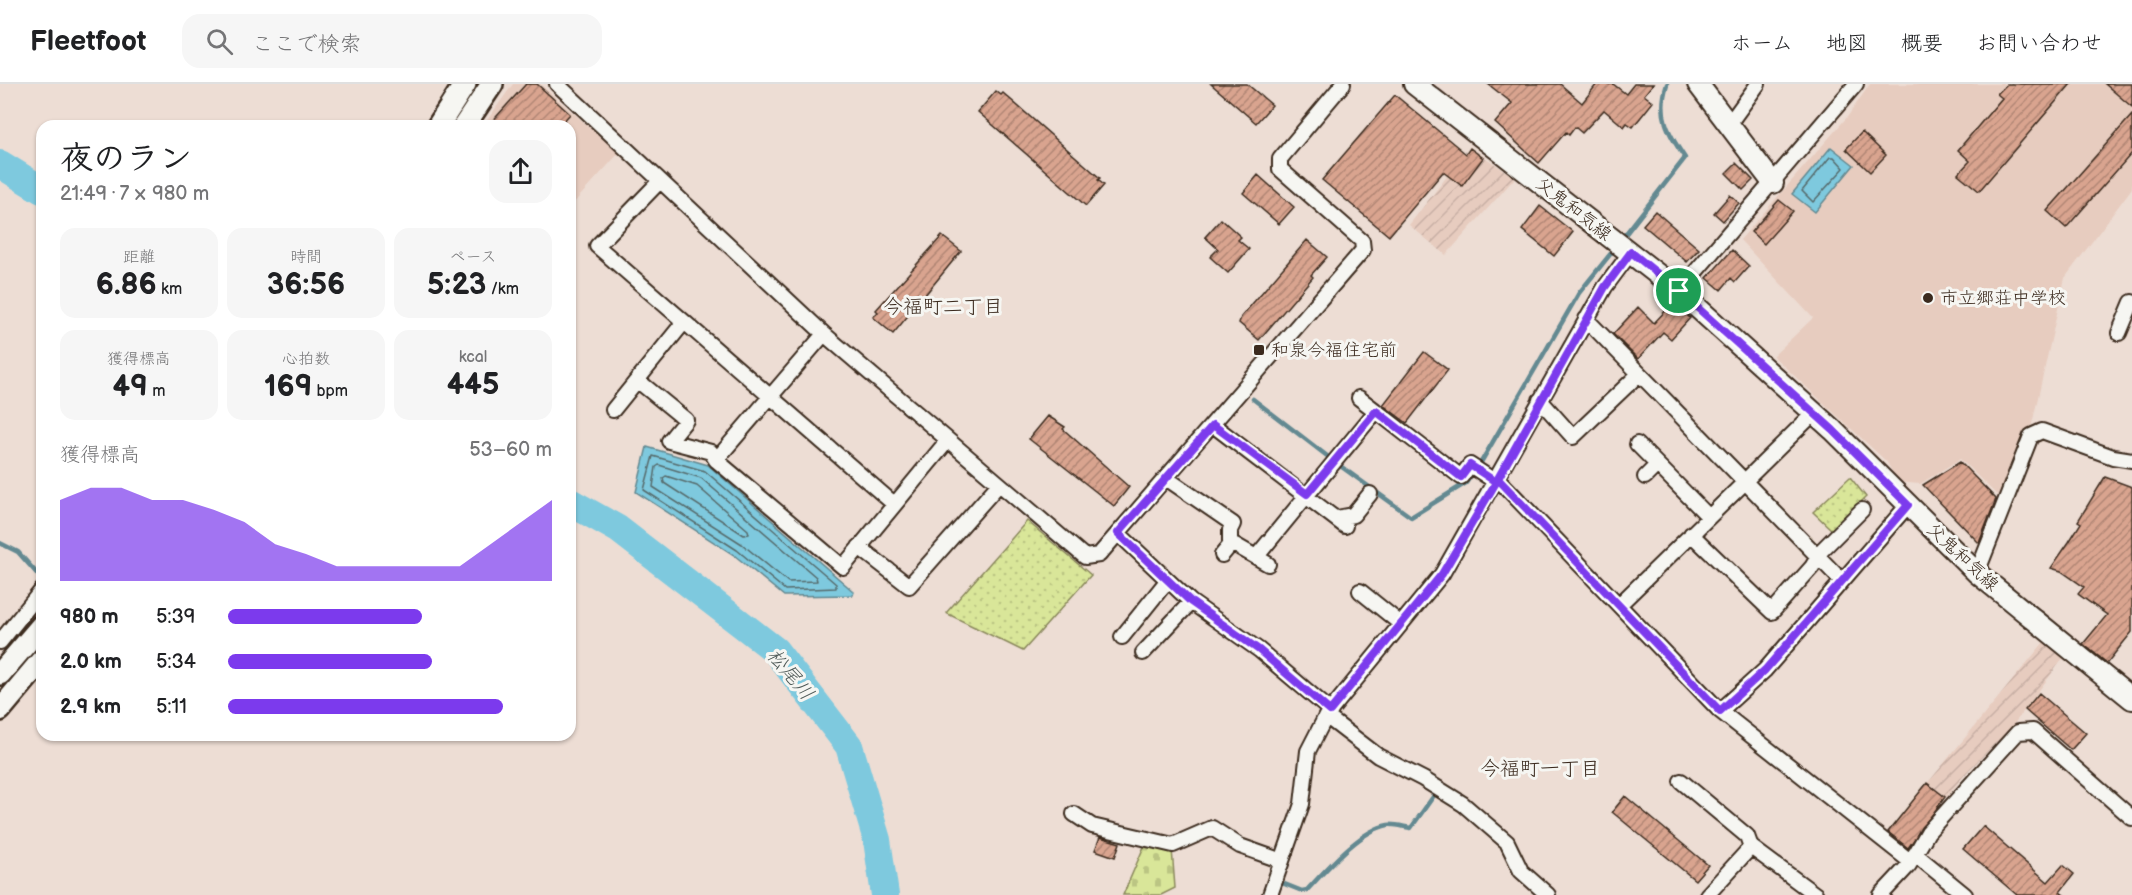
<!DOCTYPE html>
<html lang="ja">
<head>
<meta charset="utf-8">
<style>
  :root { --surface:#fff; --page:#f6f6f6; --text:#202124; --muted:#757577; --line:#e0e0e0; --accent:#7c3aed }
  body { margin:0; font-family:"Balsamiq Sans","Klee One",sans-serif; background:var(--page); color:var(--text); height:100vh; display:flex; flex-direction:column; font-size:22px; white-space:nowrap }
  * { box-sizing:border-box; margin:0 }
  p { font-size:20px; color:var(--muted) }
  .icon { flex:none; width:33px; height:33px; fill:none; stroke:currentColor; stroke-width:2; stroke-linecap:round; stroke-linejoin:round }
  .map { position:relative; flex:1; overflow:hidden }
  .sheet { position:absolute; left:36px; top:36px; width:540px; height:621px; display:flex; flex-direction:column; background:var(--surface); border-radius:18px; box-shadow:0 2px 4px #0004 }
  .sheet>* { flex:none }
  .pin { position:absolute; display:grid; place-items:center; width:51px; height:51px; color:#fff; margin:-26px; border:3px solid #fff; border-radius:50%; box-shadow:0 2px 6px #0007 }
  .round { display:grid; place-items:center; flex:none; width:63px; height:63px; border-radius:18px; background:var(--page) }
  .headline { display:flex; align-items:center; justify-content:space-between; height:102px; padding:0 24px }
  h1 { font-size:33px; font-weight:800; line-height:45px }
  .metrics { display:grid; grid-template-columns:repeat(3,1fr); gap:9px; height:102px; padding:6px 24px }
  .metrics div { display:grid; align-content:center; border-radius:15px; background:var(--page); text-align:center }
  .metrics b { font-size:30px; font-weight:800 }
  .metrics small { font-size:16px; font-weight:400 }
  .metrics p { font-size:16px }
  .chart { height:168px; padding:12px 24px }
  .chart p { display:flex; justify-content:space-between }
  .chart svg { width:100%; height:108px; margin-top:6px; fill:var(--accent); opacity:.7 }
  ul { padding:0 24px; list-style:none; font-size:20px }
  li { display:grid; grid-template-columns:96px 72px 1fr; align-items:center; height:45px }
  li i { height:15px; border-radius:8px; background:var(--accent) }
  header { display:flex; align-items:center; gap:36px; box-sizing:border-box; height:84px; padding:0 30px; background:var(--surface); border-bottom:2px solid var(--line) }
  header strong { font-size:28px }
  nav { display:flex; gap:33px; margin-inline-start:auto; font-size:21px }
  .search { width:420px; height:54px; background:var(--page); display:flex; align-items:center; gap:15px; box-sizing:border-box; padding:0 21px; border-radius:18px; color:var(--muted); font-size:22px }
  .map>svg:first-child { display:block }
  .built { fill:#e7ccbf }
  .industrial { fill:url(#industrial-furrows) }
  .cemetery { fill:url(#cemetery-stones); stroke:#8a885c; stroke-width:1.5 }
  .park { fill:url(#park-dots); stroke:#8a885c; stroke-width:1.5 }
  .water { fill:#7ec9de; stroke:#638991; stroke-width:1.5 }
  .lines { fill:none; stroke-linecap:round; stroke-linejoin:round }
  .shore { stroke:#566a6b; stroke-width:1.5 }
  .stream { stroke:#638991; stroke-width:4.5 }
  .river { stroke:#7ec9de; stroke-width:28 }
  .building { fill:url(#building-hatch); stroke:#3b2a1e; stroke-width:1.5 }
  .street-casing { stroke:#3b2a1e; stroke-width:18 }
  .secondary-casing { stroke:#3b2a1e; stroke-width:24 }
  .primary-casing { stroke:#3b2a1e; stroke-width:26 }
  .street { stroke:#f6f6f2; stroke-width:14 }
  .secondary { stroke:#f6f6f2; stroke-width:20 }
  .primary { stroke:#f6f6f2; stroke-width:21 }
  .route-casing { stroke:#fff; stroke-width:12 }
  .route { stroke:#7c3aed; stroke-width:8 }
  .poi-dot { fill:#3b2a1e; stroke:#f6f6f2; stroke-width:2 }
  .labels { text-anchor:middle; stroke-width:6; stroke-linejoin:round; paint-order:stroke }
  .street-label { font-size:18px; fill:#3b2a1e; stroke:#f6f6f2 }
  .poi-label { font-size:18px; fill:#3b2a1e; stroke:#f6f6f2; text-anchor:start }
  .neighbourhood-label { font-size:20px; fill:#3b2a1e; stroke:#f6f6f2 }
  .water-label { font-size:20px; font-style:italic; fill:#4f5a58; stroke:#f6f6f2 }
</style>
</head>
<body>
<header>
<strong>Fleetfoot</strong>
<div class="search"><svg class="icon" aria-label="search" viewBox="0 0 24 24"><circle cx="10" cy="10" r="6"/><path d="M15 15l6 6"/></svg>ここで検索</div>
<nav><a>ホーム</a><a>地図</a><a>概要</a><a>お問い合わせ</a></nav>
</header>
<div class="map">
<svg width="2132" height="811" viewBox="0 0 2132 811">
  <defs>
    <pattern id="industrial-furrows" width="10" height="10" patternUnits="userSpaceOnUse" patternTransform="scale(1.5)"><rect width="10" height="10" fill="#e7ccbf"/><path d="M-1 1l2-2M0 10L10 0M9 11l2-2" fill="none" stroke="#c7afa4"/></pattern>
    <pattern id="cemetery-stones" width="16" height="16" patternUnits="userSpaceOnUse" patternTransform="scale(1.5)"><rect width="16" height="16" fill="#d9e699"/><path d="M2 7V4a2 2 0 0 1 4 0v3zM10 15v-3a2 2 0 0 1 4 0v3z" fill="#bbc583"/></pattern>
    <pattern id="park-dots" width="8" height="8" patternUnits="userSpaceOnUse" patternTransform="scale(1.5)"><rect width="8" height="8" fill="#d9e699"/><path d="M2 2h.1M6 6h.1" fill="none" stroke="#bbc583" stroke-width="1.8" stroke-linecap="round"/></pattern>
    <pattern id="building-hatch" width="6" height="6" patternUnits="userSpaceOnUse" patternTransform="scale(1.5)"><rect width="6" height="6" fill="#d9a48f"/><path d="M-1 1l2-2M0 6l6-6M5 7l2-2" fill="none" stroke="#b18674"/></pattern>
  </defs>
  <rect width="100%" height="100%" fill="#edddd4"/>
  <filter id="ink" filterUnits="userSpaceOnUse"><feTurbulence type="fractalNoise" baseFrequency=".0167" numOctaves="2"/><feDisplacementMap in="SourceGraphic" scale="12" xChannelSelector="R" yChannelSelector="G"/><feConvolveMatrix kernelMatrix="1 2 1 2 8 2 1 2 1" color-interpolation-filters="sRGB"/></filter>
  <g filter="url(#ink)">
    <!-- built -->
    <path class="built" d="M513 0H540L619 69 570 123V42H483Z
      M1870 0H2132V104L2065 194 2032 340 2021 361 2002 416 1960 375 1920 400 1897 398 1887 378 1773 272 1813 234 1740 156 1848 32Z"/>
    <!-- industrial -->
    <path class="industrial" d="M1470 63 1515 94 1446 171 1409 141Z
      M2044 558 2064 573 2011 644 1969 686 1926 737 1906 769 1884 752Z"/>
    <!-- cemetery -->
    <path class="cemetery" d="M1146 758 1172 765 1175 804 1161 811H1123Z"/>
    <!-- park -->
    <path class="park" d="M1850 393 1866 413 1832 446 1813 428Z
      M1027 437 1091 491 1023 567 946 529Z"/>
    <!-- water -->
    <path class="water" d="M1831 63 1854 81 1815 128 1792 110Z
      M647 363 708 381 854 508 853 511 784 512 734 471 636 408Z"/>
    <g class="lines">
      <!-- shore -->
      <path class="shore" d="M1830 73H1834L1844 84 1813 118 1802 107Z
        M653 372 705 387 836 500V504L785 506 737 466 644 406Z
        M659 381 701 394 816 493 817 497 788 498 742 460 653 403 656 383Z
        M666 392 697 402 748 446 749 450 744 451 664 399 663 394Z"/>
      <!-- stream -->
      <path class="stream" d="M1624 152 1685 74C1668 49 1657 31 1667 0
        M1253 315 1331 375
        M1480 380 1579 209 1612 168
        M1339 381 1411 433 1466 399 1473 389
        M0 459 18 468 40 493
        M1282 799 1302 807 1307 806C1326 786 1360 746 1388 741 1395 740 1404 743 1411 744L1435 710"/>
      <!-- river -->
      <path class="river" d="M0 80 42 106
        M570 418 618 445 775 566 849 662 877 756 885 811"/>
    </g>
    <!-- building -->
    <path class="building" d="M526 0H537L570 30 559 42H488Z
      M1211 0H1247L1272 21 1256 39Z
      M1488 0H1560L1582 19 1597 0H1613L1626 10 1634 0H1653L1644 11 1653 18 1633 43 1627 39 1624 43 1604 26 1582 49 1575 43 1569 51 1566 48 1539 79 1495 39 1512 19Z
      M2007 0H2071L1979 107 1958 90 1970 77 1958 66 2002 14 1997 10Z
      M2105 0H2132V23Z
      M996 7 1001 11 1003 9 1100 94 1098 96 1104 101 1086 122 978 28Z
      M1395 11 1466 70 1470 64 1483 74 1462 102 1443 88 1389 152 1322 96Z
      M2132 31V69L2066 144 2047 127Z
      M1862 48 1886 71 1870 88 1846 65Z
      M1736 79 1753 96 1743 106 1726 89Z
      M1258 91 1294 123 1279 140 1243 109Z
      M1730 111 1739 119 1723 137 1714 129Z
      M1779 116 1793 127 1764 160 1751 148Z
      M1540 122 1573 148 1554 172 1522 146Z
      M1655 127 1699 165 1687 178 1643 141Z
      M1221 135 1241 153 1238 156 1249 165 1228 189 1210 173 1218 165 1205 153Z
      M942 152 961 167 893 250 873 233 878 228 876 226Z
      M1307 156 1327 173 1311 191 1313 193 1259 256 1239 239 1241 233Z
      M1732 166 1749 182 1735 198 1731 194 1721 206 1707 194Z
      M1673 219 1690 234 1671 255 1663 248 1638 275 1613 250 1638 223 1654 239Z
      M1424 268 1448 286 1407 339 1383 321Z
      M1048 332 1065 343 1063 345 1129 403 1114 422 1029 355Z
      M1960 378 1996 415 1979 459 1923 401Z
      M2105 393 2132 403V548L2107 579 2083 560 2107 531 2078 510 2084 503 2061 487 2051 484 2069 458 2081 439 2078 437Z
      M2039 609 2086 649 2071 666 2025 626Z
      M1927 699 1945 713 1908 764 1888 748Z
      M1625 712 1708 781 1695 796 1612 728Z
      M1983 742 2048 798 2063 781 2074 790 2060 808 2064 811H2017L1963 765Z
      M1100 753 1120 759 1115 773 1095 766Z"/>
    <g class="lines">
      <defs>
        <path id="street" d="M557 0 824 250 1085 473 1099 471 1363 166 1362 157 1280 85V75L1343 0
          M1729 40 1758 0
          M660 97 597 162 894 420
          M1679 207 1856 0
          M1586 235 1842 497
          M2119 249 2132 218
          M824 250 716 376 843 483 948 356
          M637 296 686 336 669 357 711 368 716 376
          M1359 314 1376 327
          M1540 316 1573 353 1638 291
          M613 326 684 238
          M1213 341 1345 442
          M1637 360 1709 433
          M1750 392 1814 329
          M1645 393 1657 381
          M1166 394 1233 440 1230 446V458L1268 480
          M1498 395 1720 627 1911 778
          M1337 434 1353 431 1370 410
          M1118 449 1191 518 1259 566 1331 627
          M1691 450 1772 528 1812 483 1822 466 1862 426
          M859 463 909 502 999 400
          M1222 471 1232 459
          M1257 472 1376 327 1461 393 1470 381 1496 398
          M1977 489 2031 352 2042 347 2113 373 2132 376
          M1360 507 1401 540
          M1619 521 1744 399
          M1122 553 1167 497
          M0 558 42 506
          M1143 569 1191 518
          M1720 627 1765 586 1908 421
          M1326 632 1378 672 1423 695 1463 720 1507 758 1521 787 1548 811
          M1681 697 1747 752 1751 763
          M1074 730 1092 742 1173 761 1212 744 1240 762 1282 777
          M1915 770 1965 811
          M1270 811 1302 720 1308 667 1326 632 1442 490 1605 203 1631 168
          M1707 811 1751 763 1816 811
          M1881 811 1909 781 1928 748 2018 648 2033 647 2132 734"/>
        <path id="secondary" d="M1414 0 1679 207 1833 346 1977 489 2132 615
          M1698 0 1773 99"/>
        <path id="primary" d="M438 42 465 0
          M464 42 492 0
          M0 590 42 541
          M0 626 42 576"/>
      </defs>
      <!-- street casing -->
      <use href="#street" class="street-casing"/>
      <!-- secondary casing -->
      <use href="#secondary" class="secondary-casing"/>
      <!-- primary casing -->
      <use href="#primary" class="primary-casing"/>
      <!-- street -->
      <use href="#street" class="street"/>
      <!-- secondary -->
      <use href="#secondary" class="secondary"/>
      <!-- primary -->
      <use href="#primary" class="primary"/>
    </g>
  </g>
  <g class="lines" filter="url(#ink)">
    <defs>
      <path id="route" d="M1679 207 1631 168 1605 203 1496 398 1470 381 1461 393 1376 327 1307 410 1213 341 1118 449 1191 518 1259 566 1330 627 1442 490 1498 395 1720 627 1765 586 1908 421 1833 346 1679 207"/>
    </defs>
    <!-- route casing -->
    <use href="#route" class="route-casing"/>
    <!-- route -->
    <use href="#route" class="route"/>
  </g>
  <!-- markers -->
  <g class="poi-dot">
    <circle cx="1928" cy="214" r="6"/>
    <rect x="1253" y="260" width="12" height="12" rx="3"/>
  </g>
  <g class="labels">
    <!-- street labels -->
    <g class="street-label">
      <text transform="translate(1574 125) rotate(38)" y="6">父鬼和気線</text>
      <text transform="translate(1963 473) rotate(43)" y="6">父鬼和気線</text>
    </g>
    <!-- poi labels -->
    <g class="poi-label">
      <text x="1940" y="220">市立郷荘中学校</text>
      <text x="1271" y="272">和泉今福住宅前</text>
    </g>
    <!-- neighbourhood labels -->
    <g class="neighbourhood-label">
      <text x="943" y="229">今福町二丁目</text>
      <text x="1540" y="691">今福町一丁目</text>
    </g>
    <!-- water labels -->
    <g class="water-label">
      <text transform="translate(791 590) rotate(50)" y="7">松尾川</text>
    </g>
  </g>
</svg>
<div class="pin" style="left:1679px;top:207px;background:#1e9e55"><svg class="icon" aria-label="arrive" viewBox="0 0 24 24"><path d="M6 21V4h12l-3 4 3 4H6"/></svg></div>
<section class="sheet">
<div class="headline"><div><h1>夜のラン</h1><p>21:49 · 7 × 980 m</p></div><a class="round"><svg class="icon" aria-label="share" viewBox="0 0 24 24"><path d="M12 15V3M7 8l5-5 5 5M5 13v7h14v-7"/></svg></a></div>
<div class="metrics">
<div><p>距離</p><b>6.86<small> km</small></b></div>
<div><p>時間</p><b>36:56</b></div>
<div><p>ペース</p><b>5:23<small> /km</small></b></div>
</div>
<div class="metrics">
<div><p>獲得標高</p><b>49<small> m</small></b></div>
<div><p>心拍数</p><b>169<small> bpm</small></b></div>
<div><p>kcal</p><b>445</b></div>
</div>
<div class="chart"><p><span>獲得標高</span>53–60 m</p>
<svg viewBox="0 0 160 44" preserveAspectRatio="none"><path d="M0 44V11L10 6L20 6L30 11L40 11L50 15L60 20L70 29L80 33L90 38L100 38L110 38L120 38L130 38L140 29L150 20L160 11V44z"/></svg>
</div>
<ul>
<li><b>980 m</b>5:39<i style="width:60%"></i></li>
<li><b>2.0 km</b>5:34<i style="width:63%"></i></li>
<li><b>2.9 km</b>5:11<i style="width:85%"></i></li>
</ul>
</section>
</div>
</body>
</html>
